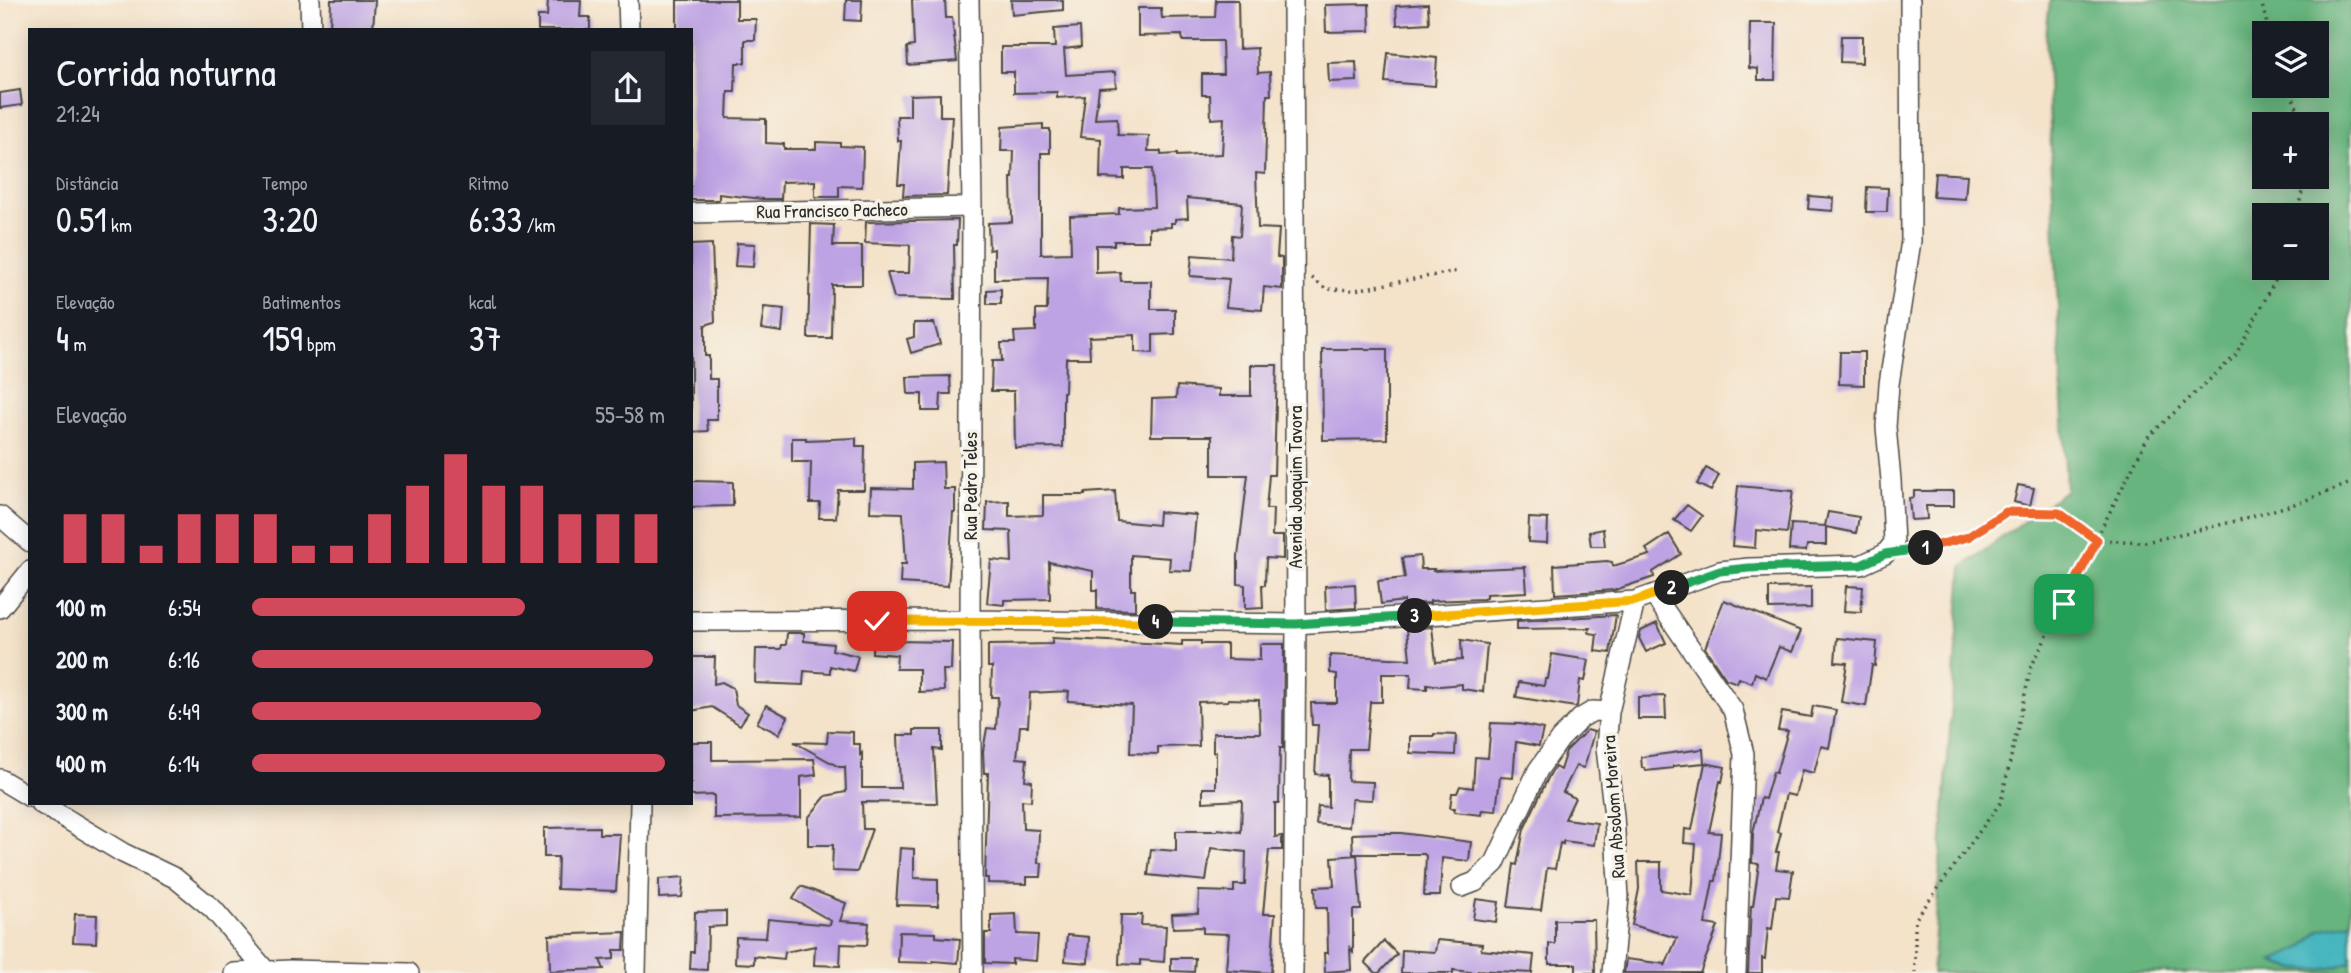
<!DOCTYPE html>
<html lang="pt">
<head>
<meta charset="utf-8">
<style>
  :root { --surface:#171b24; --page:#242831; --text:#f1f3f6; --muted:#9ea1a6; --accent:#d1495b }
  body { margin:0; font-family:"Patrick Hand",sans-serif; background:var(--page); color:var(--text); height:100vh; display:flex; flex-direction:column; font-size:26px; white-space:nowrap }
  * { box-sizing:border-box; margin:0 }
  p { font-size:23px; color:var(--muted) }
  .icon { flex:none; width:38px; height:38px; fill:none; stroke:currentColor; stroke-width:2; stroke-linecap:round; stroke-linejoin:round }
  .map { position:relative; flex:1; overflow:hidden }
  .details { position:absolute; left:28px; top:28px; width:665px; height:777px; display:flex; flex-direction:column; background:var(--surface); border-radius:0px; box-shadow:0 4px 18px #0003 }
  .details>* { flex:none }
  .fabs { position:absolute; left:2252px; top:21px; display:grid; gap:14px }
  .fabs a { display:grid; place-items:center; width:77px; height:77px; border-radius:0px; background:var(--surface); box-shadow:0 4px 18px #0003; font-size:35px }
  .pin { position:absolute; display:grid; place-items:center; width:60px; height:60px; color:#fff; margin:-30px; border-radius:14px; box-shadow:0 4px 10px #0006 }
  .km { position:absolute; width:35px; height:35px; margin:-18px; border-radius:50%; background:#222; color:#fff; font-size:19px; line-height:35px; text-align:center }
  .round { display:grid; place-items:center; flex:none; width:74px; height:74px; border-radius:0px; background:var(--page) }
  .overview { display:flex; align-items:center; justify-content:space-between; height:119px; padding:0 28px }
  h1 { font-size:38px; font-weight:600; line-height:52px }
  .figures { display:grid; grid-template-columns:repeat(3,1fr); gap:10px; height:119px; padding:7px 28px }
  .figures div { display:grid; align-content:center }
  .figures b { font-size:35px; font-weight:600 }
  .figures small { font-size:19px; font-weight:400 }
  .figures p { font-size:19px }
  .chart { height:196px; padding:14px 28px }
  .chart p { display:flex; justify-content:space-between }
  .chart svg { width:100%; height:126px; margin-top:7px; stroke:var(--accent); stroke-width:6 }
  ul { padding:0 28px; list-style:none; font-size:23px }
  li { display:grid; grid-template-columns:112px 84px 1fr; align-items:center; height:52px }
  li i { height:18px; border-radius:9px; background:var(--accent) }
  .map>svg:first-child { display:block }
  .forest { fill:#68b47e; stroke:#4a7054; stroke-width:2; fill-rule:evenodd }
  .water { fill:#47b6bf; stroke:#397075; stroke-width:2 }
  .building { fill:#bda2e4 }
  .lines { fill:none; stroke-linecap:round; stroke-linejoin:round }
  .street-casing { stroke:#494643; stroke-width:22 }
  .path { stroke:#494643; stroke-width:3.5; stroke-dasharray:2 5; stroke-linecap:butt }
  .street { stroke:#fff; stroke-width:19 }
  .split-1-casing { stroke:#fff; stroke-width:14 }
  .split-2-casing { stroke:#fff; stroke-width:14 }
  .split-3-casing { stroke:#fff; stroke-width:14 }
  .split-4-casing { stroke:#fff; stroke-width:14 }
  .split-5-casing { stroke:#fff; stroke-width:14 }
  .split-1 { stroke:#f0652b; stroke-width:9 }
  .split-2 { stroke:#22a559; stroke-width:9 }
  .split-3 { stroke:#f5b400; stroke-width:9 }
  .split-4 { stroke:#22a559; stroke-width:9 }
  .split-5 { stroke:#f5b400; stroke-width:9 }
  .labels { text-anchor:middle; stroke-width:7; stroke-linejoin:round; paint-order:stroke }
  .street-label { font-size:19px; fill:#2b2b2b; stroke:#f7f3e8 }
</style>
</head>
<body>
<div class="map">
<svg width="2351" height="973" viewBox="0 0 2351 973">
  <rect width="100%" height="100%" fill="#f7f3e8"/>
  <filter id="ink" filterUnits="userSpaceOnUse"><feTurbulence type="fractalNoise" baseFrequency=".0143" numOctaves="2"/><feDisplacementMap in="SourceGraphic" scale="14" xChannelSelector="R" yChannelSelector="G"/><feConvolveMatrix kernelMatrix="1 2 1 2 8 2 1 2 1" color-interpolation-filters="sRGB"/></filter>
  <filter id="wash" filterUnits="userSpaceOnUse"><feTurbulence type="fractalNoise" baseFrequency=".00686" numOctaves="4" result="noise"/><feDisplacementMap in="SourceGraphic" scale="28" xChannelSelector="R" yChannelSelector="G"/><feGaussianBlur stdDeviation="1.57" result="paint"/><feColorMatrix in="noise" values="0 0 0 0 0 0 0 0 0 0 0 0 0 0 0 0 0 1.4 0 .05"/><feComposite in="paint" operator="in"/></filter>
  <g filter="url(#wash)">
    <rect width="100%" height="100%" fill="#f4e2c9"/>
    <!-- forest -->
    <path class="forest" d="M2050 0H2351V973H1932L1962 567 2066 490 2046 36ZM2264 33H2317V86H2264ZM2264 124H2317V177H2264ZM2264 215H2317V268H2264Z"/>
    <!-- water -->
    <path class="water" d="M2351 922V961C2329 973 2294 973 2272 961L2302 948 2320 930Z"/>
    <g id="blocks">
      <!-- building -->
      <path class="building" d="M331 0H375L373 30H330Z
        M548 0H581L580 17H590V30H538V16H547Z
        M677 0H737V19H756L755 40H745V63H736L735 92H728L727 118 766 119V143L784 144V149H816V142L840 143V146L863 147 862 187 839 186V197H815V181L782 182 781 199H763L719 194V200H691V30H677Z
        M846 0H862L861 21 845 20Z
        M912 0H945L946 18H952L957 61 908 65 907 47 914 46Z
        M1011 0H1063V10L1012 15Z
        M1216 0H1238L1239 49 1257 48 1258 73 1270 72 1271 95H1267L1265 174 1256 173 1258 228 1279 229 1277 257 1282 258V289L1264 287 1262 310 1226 307 1229 279 1190 276 1192 255 1231 258 1232 235 1240 236 1242 203 1187 198 1188 218 1175 219V223H1171V227L1149 228V241H1114V245H1096V273L1120 272 1121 281H1151V309H1175V334L1153 335V353L1135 352V335L1089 337 1090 358H1066L1065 392H1063V447L1015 448 1014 391H991L992 361H1002L1001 343H1015L1014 332 1036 331V310H1047L1048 278 994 279V249L989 250 988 223 1012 222 1011 178H1013L1014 151H1001L1002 127 1043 124V129H1050V153H1041V254L1071 253 1070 216 1119 214V208L1154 207 1152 169H1124V179L1100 178 1101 139 1080 137 1085 96 1057 98V92L1014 93V72H1001V47H1055L1054 29 1080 27 1081 47 1064 49 1066 75 1115 72 1116 87 1099 88 1095 119 1117 118 1118 135 1149 136 1148 151H1161V155L1177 154V156L1222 154 1224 118 1211 119 1210 95H1202V74H1223L1222 41H1183L1182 35 1138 36V8H1161L1162 18 1215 17Z
        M1369 4 1370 31 1326 32 1325 5Z
        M1428 4 1429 23 1397 25 1396 6Z
        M1750 23H1776L1775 80H1758V69L1749 68Z
        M1841 36H1862V63L1840 62Z
        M1388 53 1437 58 1435 86 1385 82Z
        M1356 62 1357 81 1329 82 1328 63Z
        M20 90 22 105 0 108V93Z
        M940 94V116H952L947 195 903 196 904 184H898L901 141H898L897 116H910V95Z
        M1935 173 1967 175 1965 199 1933 197Z
        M1867 187 1888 188 1887 212H1866Z
        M1809 196 1834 198 1833 211 1808 209Z
        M958 220 957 245H954L955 299 894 298 887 273H909L910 245 865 243 866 222Z
        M811 224 834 225 833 246H862V285H832L831 338H808Z
        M737 243 755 244 753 267 735 266Z
        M712 244 715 322 705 325V356H709V379H717V420H707L708 431 691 432V245Z
        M1001 289V304H987V290Z
        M764 307 784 309 782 332 761 329Z
        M914 323H934L940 344 911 353 907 339 914 337Z
        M1322 349H1387V439L1323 440Z
        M1840 352H1864V385L1839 384Z
        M1251 365H1277L1274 475H1269L1266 509H1273L1272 536H1283V559L1266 558 1265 585H1262L1263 608 1245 609V585L1238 584V556L1248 475H1212V436H1151L1152 399 1176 398 1177 386 1219 389V396H1251Z
        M950 376 951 394H941L940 411H922V394H908L907 377Z
        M792 438H806V440L856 438V446H865L864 490H838L836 518H819L820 503H810L811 462H792Z
        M943 462 944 489H955V512H953L948 586 900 583 901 564H906L903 513 870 512 871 488 913 489V463Z
        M1706 468 1719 475 1711 491 1697 484Z
        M691 481 733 482V506L691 507Z
        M2018 485 2034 488 2030 506 2014 502Z
        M1738 486 1793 491 1787 533 1756 530 1755 548 1732 546Z
        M1115 491 1117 521 1158 525 1159 512 1196 515 1191 571 1169 570 1170 558 1131 555V590H1135V610L1097 609V590H1093V571L1049 562 1050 599 1004 600V605L987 603 991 560 1012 562 1011 531 986 530 987 502 1009 501V516L1043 515V495H1085V493Z
        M1914 491H1954V506H1926L1927 519 1911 520 1909 498 1914 497Z
        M1687 505 1702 516 1691 531 1674 520Z
        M1828 512 1859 517 1856 533 1826 527V545H1807L1806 551 1789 550 1791 524 1825 526Z
        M1529 518 1548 519 1547 543 1528 542Z
        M1603 529 1605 546H1591L1589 532Z
        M1669 534 1681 554 1653 572 1654 577 1615 590 1555 594 1554 565 1607 561 1612 562 1613 566 1650 555 1646 549Z
        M1420 556 1421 569H1434L1433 571 1525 567 1527 592 1486 594V598L1483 599 1430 601V603L1404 604V601L1381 604 1378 581 1405 578 1402 558Z
        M1355 584 1356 608 1326 610 1325 586Z
        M1846 586 1863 587 1861 612 1844 611Z
        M1811 587V608L1769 609V588Z
        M1724 600 1801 631 1792 652 1779 647 1766 678 1755 673 1752 683 1739 678 1737 683 1726 679 1705 648Z
        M1616 615 1610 653 1595 651 1597 634 1589 633 1590 628 1517 629V621Z
        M1657 623 1666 643 1646 652 1639 638 1641 631Z
        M1432 627 1436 662 1462 660 1461 640 1487 644 1483 692 1462 689V684L1440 686 1427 684V689L1410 688 1411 674H1382V702H1370L1366 749H1349L1348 781 1373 782 1372 800 1352 799 1349 827 1316 824 1318 806 1328 807V775L1315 774 1318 725H1312L1311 703H1337V674L1330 673V655L1410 659 1407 629Z
        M787 633H804V641L833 644 832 650 858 656 854 671 830 666V673L804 671 803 685 755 683 756 649H781L782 645H786Z
        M873 633 896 634 895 641 952 642 951 670H943L944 691 919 692V669H896L897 655 872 653Z
        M1052 638 1182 645V641H1201V644H1227V659L1260 660V644H1284L1283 748H1280L1279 803H1275V837L1282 836V850H1269L1263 914H1275L1271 973 1226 970 1229 934 1203 933V927L1173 928 1172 914 1198 913 1199 891 1234 892V885H1245L1246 852 1211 848 1206 881 1148 875 1151 849 1176 851V831H1217L1218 829 1241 832 1242 800 1203 802V788H1216V752H1213V733H1260L1259 700 1228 699V701L1198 702 1199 746 1158 747V754L1130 753 1132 705 1068 701 1069 691 1030 693 1028 726H1020L1017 758 1027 759 1025 780 1032 781 1031 801 1022 800 1023 829 1039 830 1038 863H1042L1041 877H1027V884L988 883V878H985L988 773H984L983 751 987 728 996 729 998 697H991L992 667H988V645L1052 644Z
        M1837 638 1877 642 1875 666 1872 665 1866 706 1841 702 1847 663 1835 662Z
        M1552 654 1589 660 1585 681 1580 680 1577 706 1575 707 1516 697 1519 682 1544 686 1545 679H1548Z
        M691 657H715L714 684 722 682 733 688 736 705 748 713 740 725 712 707 691 711Z
        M1665 696 1666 719H1638V697Z
        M766 705 788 717 779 734 757 723Z
        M1813 706 1836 710 1829 748 1821 746 1814 773 1802 770 1795 796 1786 794 1777 832 1781 833 1776 852H1779L1776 869 1793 871 1789 897 1776 896 1772 929 1768 928 1765 959 1762 958V973H1748L1751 906H1753L1759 864 1752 863 1753 833 1761 798 1765 799 1773 772 1776 773 1788 731 1778 730 1782 712 1811 717Z
        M1491 723 1520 724 1543 729 1539 746 1516 742 1513 778 1500 777 1496 811 1482 810 1481 815 1454 812 1455 808H1450L1452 793H1457L1460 786 1473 788 1475 757 1488 758Z
        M914 730H942V750L934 749 937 803 862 802 863 829H872L857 872 832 871 833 845H808V818L826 796 846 792 845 767H839L794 742 827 743 828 731 853 732V744H860V755L862 753V788H900L898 735H914Z
        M1587 730 1594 732 1584 768 1576 766 1563 792 1575 798 1565 819 1597 823 1594 845 1563 841V844L1560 843 1555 869 1547 868 1541 910 1508 907 1514 864 1517 865 1524 829 1549 776 1555 767 1560 770 1566 751Z
        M1434 734 1456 735 1455 755 1410 753V736H1434Z
        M691 742H712V760L814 759 816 775 801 777V817L714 818V795L691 796Z
        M1703 749 1704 763 1673 766V768L1646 771 1645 768H1642L1641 757Z
        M1705 763 1725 767 1722 782 1720 781 1709 832 1721 833 1716 881H1713L1705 924 1718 926 1700 973H1624L1626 959 1665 964V966L1677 938 1632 925 1639 889 1638 862H1661V890L1692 895 1696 844 1684 843 1685 829 1692 830Z
        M599 827V834H620L616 891 557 889 558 857H544V828Z
        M1379 833H1401L1471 842 1469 861 1442 858 1440 896H1424L1426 856 1424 854H1353L1352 834Z
        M900 848 914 849V878L938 879V906L896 905Z
        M1357 855 1361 910H1353V952L1350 948 1351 970 1325 972 1324 953H1328L1327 908H1316L1315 887 1334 886 1332 857Z
        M684 877 682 897 659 898V879Z
        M801 886 846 903 840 921 869 923 867 945 841 944 840 966 814 965 815 946 785 952 784 959 754 956V964L735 963 736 937 766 938 768 919 830 925 831 921 793 899Z
        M1476 899 1499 902 1496 922 1473 919Z
        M726 911V926L708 927 707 970 690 969 691 952H694L695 912Z
        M75 914 97 915 96 943 73 942Z
        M1016 914 1017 934 1038 935 1036 961 1012 959V964L985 963V933H991V915Z
        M1121 915H1142L1141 925 1166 926 1164 962 1140 960V965L1119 964Z
        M1555 920H1594L1595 973H1576V964H1549V944H1555Z
        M625 932 624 950H614V959L600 960 604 969 550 971 549 935Z
        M899 932 936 933V937L960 939 958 963 933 961V963L898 962Z
        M1067 935 1089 937 1088 963 1065 961Z
        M1437 940 1482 944 1481 950 1534 955 1532 973 1478 970 1477 973 1453 970V973H1401L1402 950 1435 952Z
        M1384 941 1397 954 1379 973H1376L1365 962Z
        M1171 958H1195L1194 972 1171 971Z"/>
    </g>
  </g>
  <g filter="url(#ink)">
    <use href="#blocks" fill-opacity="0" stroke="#494643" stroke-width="2"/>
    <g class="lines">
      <defs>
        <path id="street" d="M310 0 311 30
          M628 0 629 30
          M969 0 972 207 970 620 973 973
          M691 213 972 207
          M0 516 30 542
          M1654 595 1733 710 1744 754 1736 973
          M0 608 30 571
          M691 621 970 620 1296 624 1635 601 1720 571 1749 568 1861 565 1885 554 1894 543 1891 480 1886 427 1889 384 1911 241 1910 0
          M0 779 30 797
          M40 803 123 853 175 878 213 909 266 971
          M1462 887 1475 882 1495 863 1538 770 1560 739 1581 718 1593 711 1609 712
          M234 973 290 970 409 973
          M636 973 640 803
          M1293 973 1296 624 1293 0
          M1612 973 1619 897 1614 816 1606 748 1609 712 1635 601"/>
      </defs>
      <!-- street casing -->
      <use href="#street" class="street-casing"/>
      <!-- path -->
      <path class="path" d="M2261 0 2269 33
        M2288 86 2304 124
        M2297 215 2305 177
        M1312 278 1326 289 1355 290 1457 271
        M1910 551 1968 537 2006 512 2059 513 2097 540 2146 542 2232 522 2298 503 2351 483
        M1915 973V920L2001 802 2031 667 2148 437 2235 356 2282 268"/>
      <!-- street -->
      <use href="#street" class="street"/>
    </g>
  </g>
  <g class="lines" filter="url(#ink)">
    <defs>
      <path id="split-1" d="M1926 548 1968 537 2006 512 2059 513 2097 540 2064 604"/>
      <path id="split-2" d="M1672 588 1720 571 1749 568 1861 565 1885 554 1926 548"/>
      <path id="split-3" d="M1415 616 1635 601 1672 588"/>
      <path id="split-4" d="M1156 622 1296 624 1415 616"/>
      <path id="split-5" d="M877 621 1156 622"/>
    </defs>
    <!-- split-1 casing -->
    <use href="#split-1" class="split-1-casing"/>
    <!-- split-2 casing -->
    <use href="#split-2" class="split-2-casing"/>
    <!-- split-3 casing -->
    <use href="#split-3" class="split-3-casing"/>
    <!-- split-4 casing -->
    <use href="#split-4" class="split-4-casing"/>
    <!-- split-5 casing -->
    <use href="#split-5" class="split-5-casing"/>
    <!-- split-1 -->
    <use href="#split-1" class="split-1"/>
    <!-- split-2 -->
    <use href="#split-2" class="split-2"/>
    <!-- split-3 -->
    <use href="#split-3" class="split-3"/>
    <!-- split-4 -->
    <use href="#split-4" class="split-4"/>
    <!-- split-5 -->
    <use href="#split-5" class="split-5"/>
  </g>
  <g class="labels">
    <!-- street labels -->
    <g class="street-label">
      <text transform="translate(832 210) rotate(-1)" y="7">Rua Francisco Pacheco</text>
      <text transform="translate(970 486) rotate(-90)" y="7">Rua Pedro Teles</text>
      <text transform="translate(1295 487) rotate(-90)" y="7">Avenida Joaquim Tavora</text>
      <text transform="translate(1613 807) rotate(-94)" y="7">Rua Absolom Moreira</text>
    </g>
  </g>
</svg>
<div class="fabs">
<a><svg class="icon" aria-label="layers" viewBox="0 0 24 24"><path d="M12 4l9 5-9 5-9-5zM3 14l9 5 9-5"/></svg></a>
<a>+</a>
<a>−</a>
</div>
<div class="pin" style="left:2064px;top:604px;background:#1e9e55"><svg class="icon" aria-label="arrive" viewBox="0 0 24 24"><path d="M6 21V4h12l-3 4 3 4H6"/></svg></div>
<div class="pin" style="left:877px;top:621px;background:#d93025"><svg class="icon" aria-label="check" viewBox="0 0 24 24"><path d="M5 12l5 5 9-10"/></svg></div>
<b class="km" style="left:1926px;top:548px">1</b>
<b class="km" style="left:1672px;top:588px">2</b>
<b class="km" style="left:1415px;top:616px">3</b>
<b class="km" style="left:1156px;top:622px">4</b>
<section class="details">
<div class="overview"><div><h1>Corrida noturna</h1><p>21:24</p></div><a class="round"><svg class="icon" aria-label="share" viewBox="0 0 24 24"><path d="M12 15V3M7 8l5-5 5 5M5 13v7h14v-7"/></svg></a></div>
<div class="figures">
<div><p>Distância</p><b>0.51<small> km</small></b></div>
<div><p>Tempo</p><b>3:20</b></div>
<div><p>Ritmo</p><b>6:33<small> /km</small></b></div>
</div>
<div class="figures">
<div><p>Elevação</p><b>4<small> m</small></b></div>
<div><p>Batimentos</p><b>159<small> bpm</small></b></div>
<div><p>kcal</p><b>37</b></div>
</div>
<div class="chart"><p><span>Elevação</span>55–58 m</p>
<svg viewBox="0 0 160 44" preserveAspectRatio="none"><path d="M5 44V27M15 44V27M25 44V38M35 44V27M45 44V27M55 44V27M65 44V38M75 44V38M85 44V27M95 44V17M105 44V6M115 44V17M125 44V17M135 44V27M145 44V27M155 44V27"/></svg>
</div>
<ul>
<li><b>100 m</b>6:54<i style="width:66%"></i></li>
<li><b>200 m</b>6:16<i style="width:97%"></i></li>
<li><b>300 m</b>6:49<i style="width:70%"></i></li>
<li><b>400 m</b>6:14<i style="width:100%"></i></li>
</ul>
</section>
</div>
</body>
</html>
